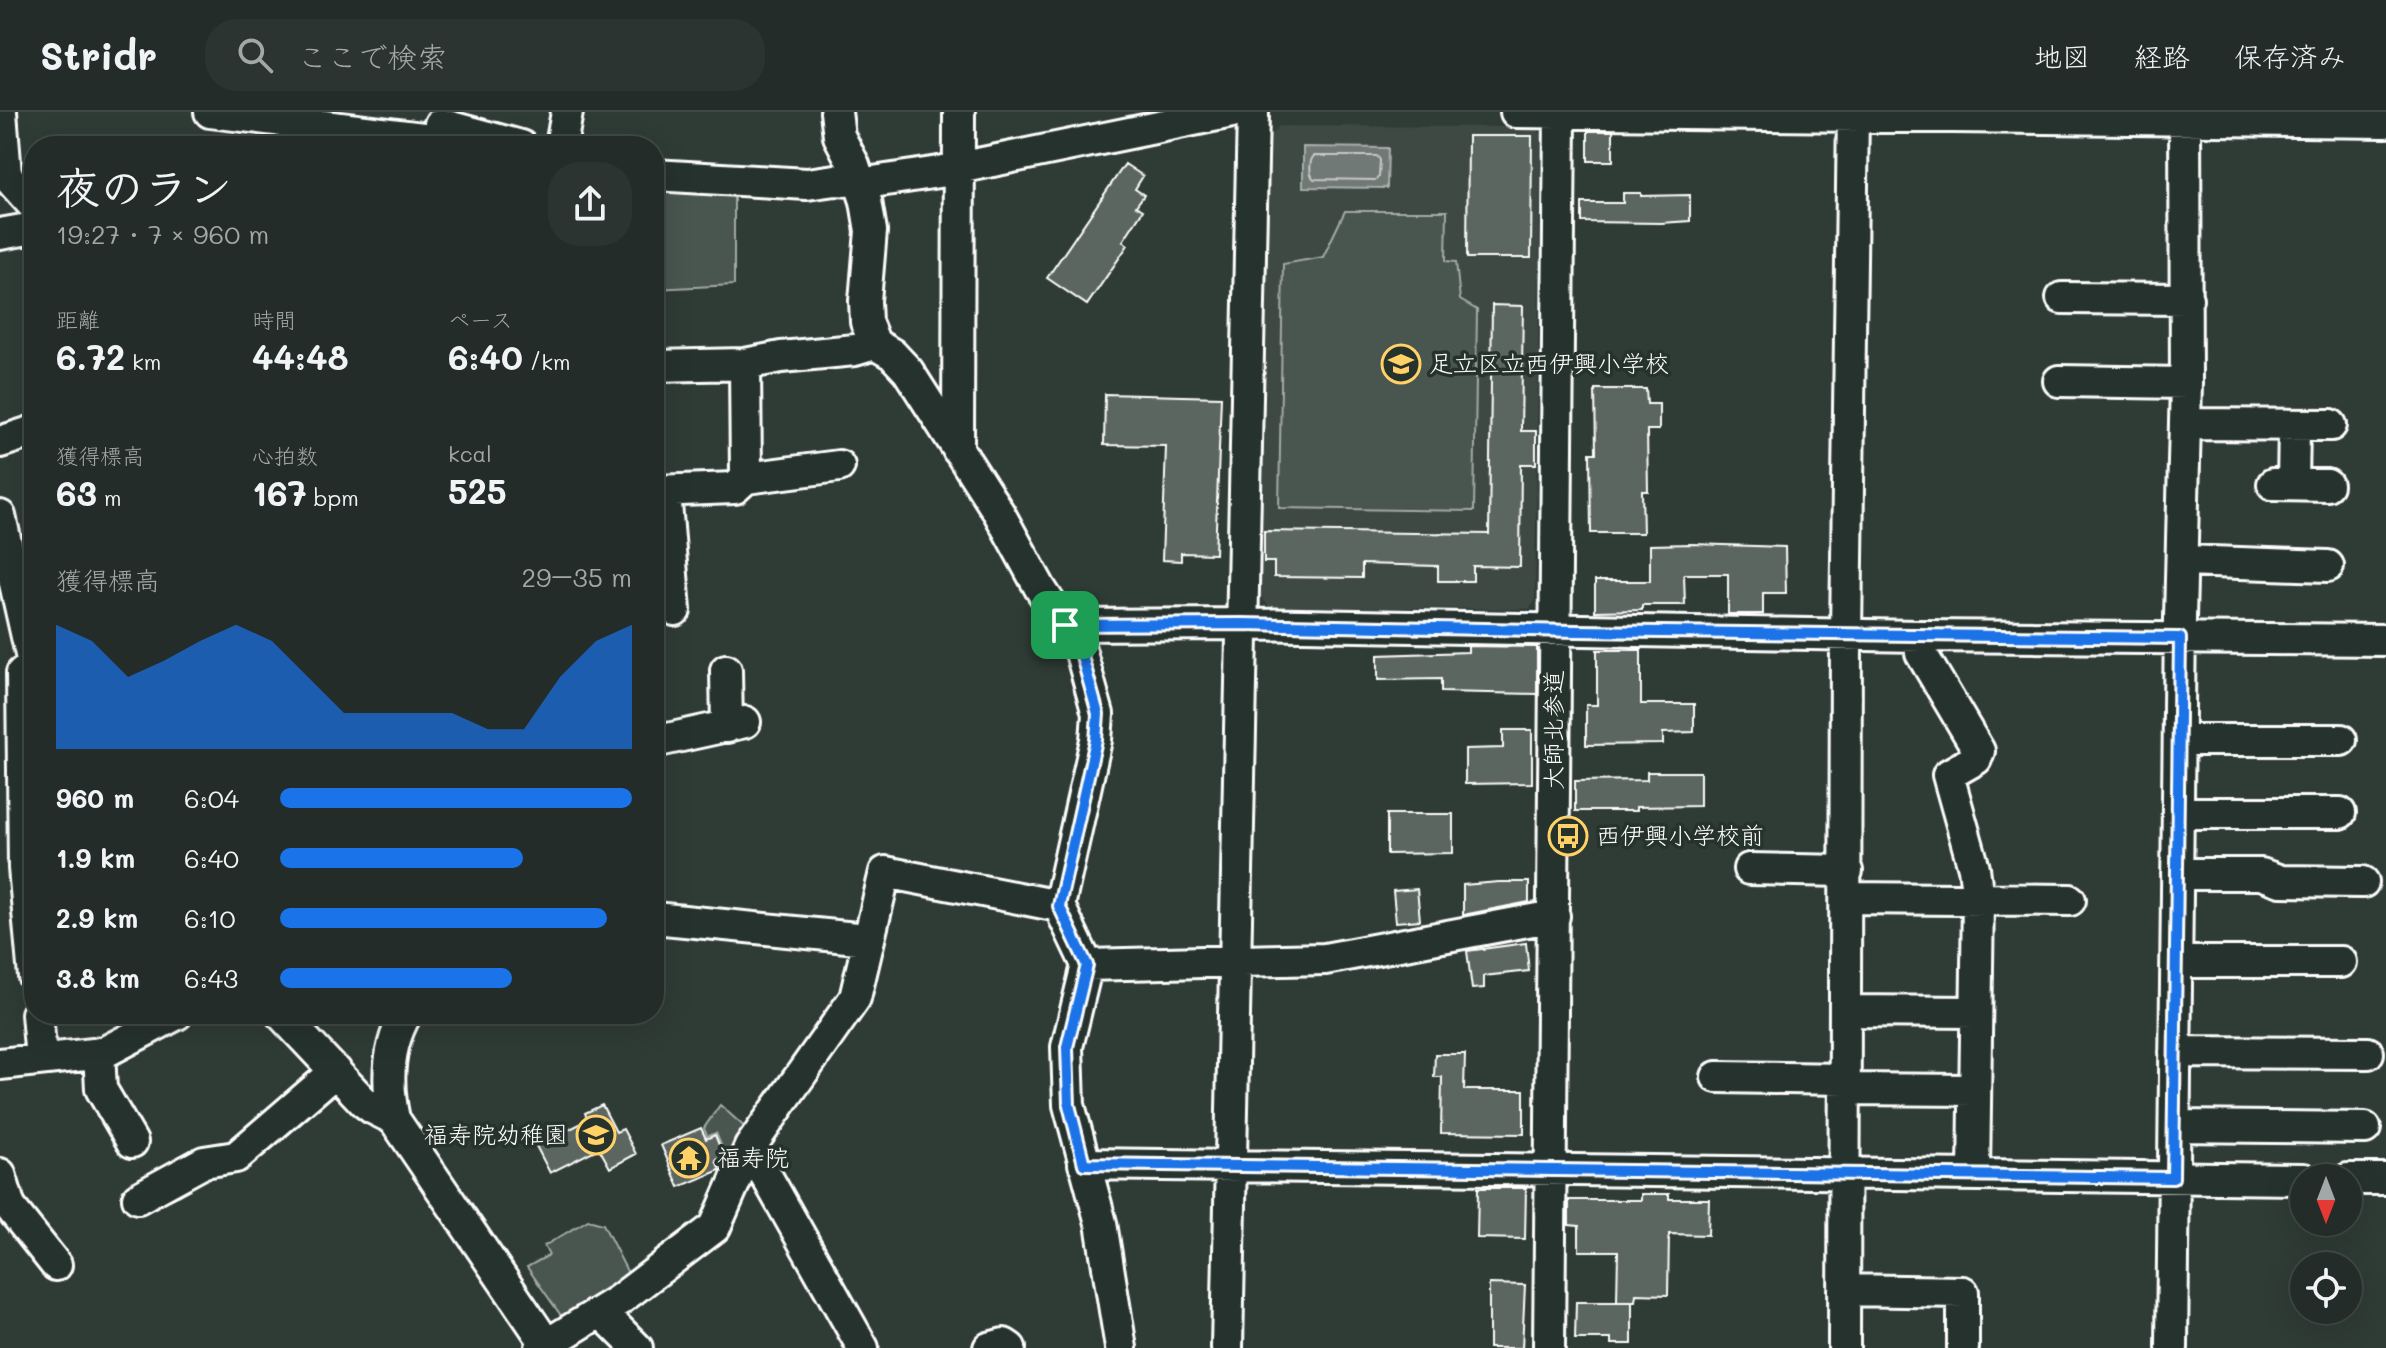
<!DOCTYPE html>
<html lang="ja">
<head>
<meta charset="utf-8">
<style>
  :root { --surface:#232c28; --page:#2b3430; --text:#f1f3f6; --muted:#a3a7a8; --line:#404845; --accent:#1a73e8 }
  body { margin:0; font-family:Mali,"Klee One",sans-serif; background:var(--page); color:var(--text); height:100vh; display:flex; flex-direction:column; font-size:30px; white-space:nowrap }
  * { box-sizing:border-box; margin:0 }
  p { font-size:26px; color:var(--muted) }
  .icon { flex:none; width:44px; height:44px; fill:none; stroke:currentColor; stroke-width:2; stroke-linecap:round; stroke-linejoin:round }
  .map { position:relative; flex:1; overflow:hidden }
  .details { position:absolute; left:24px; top:24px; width:640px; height:888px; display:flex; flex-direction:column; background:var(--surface); border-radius:32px; box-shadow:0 8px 32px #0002,0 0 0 2px var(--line) }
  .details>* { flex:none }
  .needle { width:52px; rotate:180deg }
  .buttons { position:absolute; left:2290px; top:1052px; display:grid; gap:16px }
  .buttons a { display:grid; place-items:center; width:72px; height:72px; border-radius:50%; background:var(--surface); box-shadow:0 8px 32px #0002,0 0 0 2px var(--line); font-size:40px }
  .pin { position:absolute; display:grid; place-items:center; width:68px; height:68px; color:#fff; margin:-34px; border-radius:16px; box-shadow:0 4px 12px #0006 }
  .round { display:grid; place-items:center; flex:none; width:84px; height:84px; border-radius:32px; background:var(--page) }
  .head { display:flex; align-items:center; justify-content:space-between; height:136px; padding:0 32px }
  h1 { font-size:44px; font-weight:700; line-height:60px }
  .stats { display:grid; grid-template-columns:repeat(3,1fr); gap:12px; height:136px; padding:8px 32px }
  .stats div { display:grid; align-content:center }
  .stats b { font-size:34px; font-weight:700 }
  .stats small { font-size:22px; font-weight:400 }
  .stats p { font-size:22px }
  .chart { height:224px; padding:16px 32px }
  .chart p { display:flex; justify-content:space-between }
  .chart svg { width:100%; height:144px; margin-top:8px; fill:var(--accent); opacity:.7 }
  ul { padding:0 32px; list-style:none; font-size:26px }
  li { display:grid; grid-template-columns:128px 96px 1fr; align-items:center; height:60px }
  li i { height:20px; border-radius:10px; background:var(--accent) }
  header { display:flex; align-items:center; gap:48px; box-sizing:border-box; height:112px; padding:0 40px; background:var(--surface); border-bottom:2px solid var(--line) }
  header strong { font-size:38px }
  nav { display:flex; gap:44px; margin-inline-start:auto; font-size:28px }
  .search { width:560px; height:72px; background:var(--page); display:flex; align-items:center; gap:20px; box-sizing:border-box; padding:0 28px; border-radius:32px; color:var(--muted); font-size:30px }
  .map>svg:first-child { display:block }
  .built { fill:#3c4842 }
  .green { fill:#4a544f; stroke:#a4aaa7; stroke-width:2 }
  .water { fill:#707975; stroke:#a9afac; stroke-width:2 }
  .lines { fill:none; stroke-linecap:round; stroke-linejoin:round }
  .shore { stroke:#c6c9c8; stroke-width:2 }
  .building { fill:#5b6661; stroke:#fff; stroke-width:2 }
  .minor-casing { stroke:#fff; stroke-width:36 }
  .minor { stroke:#26332d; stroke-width:30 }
  .route-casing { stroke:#fff; stroke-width:16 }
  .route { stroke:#1a73e8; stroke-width:10 }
  .labels { text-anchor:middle; stroke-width:7; stroke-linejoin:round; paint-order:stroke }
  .poi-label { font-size:24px; fill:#fff; stroke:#26332d; text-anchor:start }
  .street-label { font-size:24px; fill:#fff; stroke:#26332d }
</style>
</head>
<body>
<header>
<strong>Stridr</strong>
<div class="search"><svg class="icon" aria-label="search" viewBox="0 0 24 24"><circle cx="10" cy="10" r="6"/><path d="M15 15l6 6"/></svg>ここで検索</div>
<nav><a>地図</a><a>経路</a><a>保存済み</a></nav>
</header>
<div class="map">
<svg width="2386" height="1236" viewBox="0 0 2386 1236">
  <rect width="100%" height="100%" fill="#2f3b35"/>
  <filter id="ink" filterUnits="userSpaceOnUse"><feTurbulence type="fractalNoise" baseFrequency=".0125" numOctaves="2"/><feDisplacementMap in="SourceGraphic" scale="16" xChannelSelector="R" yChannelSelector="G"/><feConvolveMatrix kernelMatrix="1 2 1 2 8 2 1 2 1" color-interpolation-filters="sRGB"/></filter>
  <g filter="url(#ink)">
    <!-- built -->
    <path class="built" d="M1279 14 1535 15 1541 22 1535 490 1529 497 1269 495 1257 480 1270 24Z"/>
    <!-- green -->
    <path class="green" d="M654 79 734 81V173L654 177Z
      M1345 99H1447L1446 149 1456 150 1460 188 1477 198 1474 399 1279 396 1283 152 1323 145Z
      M720 993 749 1019 725 1066 719 1049 726 1045 716 1021 707 1024 704 1016Z
      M588 1108 603 1112 630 1165 562 1205 527 1155 549 1143 544 1134Z"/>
    <!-- water -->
    <path class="water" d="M1303 35 1388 36 1387 76 1303 75Z"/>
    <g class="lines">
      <!-- shore -->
      <path class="shore" d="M1314 44H1377L1380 48 1379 65 1375 68 1314 67C1309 63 1309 48 1314 44Z"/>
    </g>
    <!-- building -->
    <path class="building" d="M1588 19H1613V49H1588Z
      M1468 24H1532L1531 146H1467Z
      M1125 52 1143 64 1135 77 1144 83 1136 94 1143 98 1123 129 1128 133 1087 193 1047 166Z
      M1623 81H1641V84L1690 83V109L1661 111 1582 110V91H1623Z
      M1492 193 1523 194 1521 319H1536V352H1521L1520 455 1473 454V469H1438V454L1362 452V466L1274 465V450H1264V419L1489 422Z
      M1595 277H1646L1647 292H1659V318H1647L1648 379H1642L1643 421H1591L1590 341H1596Z
      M1105 282 1221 285 1215 442 1181 441V449L1162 448 1166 334 1104 333Z
      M1693 432 1785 435 1786 481H1763V502H1728V462H1684L1685 493H1642V498L1595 499V469H1650V433Z
      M1468 534 1537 535V582L1441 580V567L1378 568V543L1468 540Z
      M1597 538H1641V592H1694V620L1663 621V632L1586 633V593H1597Z
      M1503 618H1532V671L1465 672V637L1503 636Z
      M1647 660H1700V694L1636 695V699H1575V669L1647 668Z
      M1387 702H1453V741L1387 742Z
      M1499 770H1529V790L1463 803V773Z
      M1417 777 1420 808 1396 810 1393 779Z
      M1526 831 1529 859 1484 864V876L1472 877 1467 839Z
      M1435 942H1465L1464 978H1524V1022L1441 1021 1442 965H1434Z
      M602 993 616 1020 623 1017 636 1042 610 1056 599 1036 550 1061 536 1034 588 1008 585 1001Z
      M701 1016 706 1027 715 1023 724 1045 716 1048 720 1058 679 1075 661 1033Z
      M1478 1076H1526L1525 1127 1477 1126Z
      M1641 1082H1669V1087H1709L1708 1123 1669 1122 1668 1183 1636 1182 1635 1189H1617L1618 1139H1579V1114L1569 1113V1088H1641Z
      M1489 1172 1525 1173 1522 1236H1489Z
      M1576 1190H1632V1232H1611V1227H1575Z"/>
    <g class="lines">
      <defs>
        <path id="minor" d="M1 0 6 63 34 94
          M210 0 431 27
          M836 0 839 24 854 53 866 89 871 119 865 189 866 210 875 232
          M1516 0 2386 10
          M440 12 521 34
          M561 34 567 0
          M654 63 807 72 835 68 873 70 939 60 1232 0
          M0 122 34 116
          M2062 186 2187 187
          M654 254 745 252 781 245 855 238 875 232 892 242 908 259 999 401 1040 476 1080 537 1098 602 1096 628 1059 794
          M2059 269 2186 271
          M2186 312 2331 313
          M0 330 34 319
          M958 338 959 0
          M746 366 839 354
          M2273 372 2327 373
          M2293 372 2294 313
          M654 379 735 376 746 366 745 252
          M665 380 675 498
          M0 404 34 556
          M2183 449 2328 454
          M1065 513 1242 512 1920 524 2386 528
          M1920 524 1921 541 1979 639 1976 647 1948 663 1974 756 1978 787 1974 1062
          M726 558 727 615
          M22 561 24 756 34 865
          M2179 628H2341
          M654 630 745 610
          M2179 701H2340
          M1749 757 1847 759
          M2177 762H2261L2281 769 2363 770
          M1847 786 2070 788
          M654 806 867 827
          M2177 850H2341
          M1087 853 1067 935 1069 993 1101 1111 1121 1236
          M1845 899 1976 900
          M37 902 41 947
          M281 902 364 990 372 996 394 1007
          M406 902C387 935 386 971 394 1007L547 1233
          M2175 940 2368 941
          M99 941 101 977 132 1030
          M0 952 103 941 177 902
          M1717 965 1845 967
          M1845 977 1974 978
          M2175 1014 2365 1016
          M1084 1052 2304 1067
          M0 1062 10 1095 56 1153
          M2348 1067H2386
          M138 1086 204 1050 236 1045 336 959
          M1844 1178 1963 1180V1236
          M601 1200 637 1236
          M541 1236 619 1188 715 1115 750 1035
          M863 1236 750 1035 855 886 885 760 1059 794 1087 853 1325 847 1554 804
          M989 1236 1004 1232 1010 1236
          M1227 1236 1253 0
          M1549 1236 1560 0
          M1844 1236 1846 522 1853 0
          M2172 1236 2180 506 2186 271 2185 0"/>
      </defs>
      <!-- minor casing -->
      <use href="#minor" class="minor-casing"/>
      <!-- minor -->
      <use href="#minor" class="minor"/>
    </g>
  </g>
  <g class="lines" filter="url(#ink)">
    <defs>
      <path id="route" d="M1242 512 1577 519 2180 526 2173 1066 1084 1052 1069 993 1067 935 1087 853 1059 794 1096 628 1098 602 1080 537 1065 513Z"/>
    </defs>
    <!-- route casing -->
    <use href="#route" class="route-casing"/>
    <!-- route -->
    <use href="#route" class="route"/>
  </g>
  <!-- icons -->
  <defs>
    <symbol id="school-ring" viewBox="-11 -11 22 22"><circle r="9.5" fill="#26332d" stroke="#ffd166" stroke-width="1.5"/><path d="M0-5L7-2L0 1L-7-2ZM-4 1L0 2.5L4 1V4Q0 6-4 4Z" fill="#ffd166"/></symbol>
    <symbol id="bus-ring" viewBox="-11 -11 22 22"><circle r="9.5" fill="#26332d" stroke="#ffd166" stroke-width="1.5"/><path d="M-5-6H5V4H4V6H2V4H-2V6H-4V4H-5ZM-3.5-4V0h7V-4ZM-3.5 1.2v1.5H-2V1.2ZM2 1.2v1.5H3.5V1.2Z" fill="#ffd166"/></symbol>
    <symbol id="temple-ring" viewBox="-11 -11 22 22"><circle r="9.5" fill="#26332d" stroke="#ffd166" stroke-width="1.5"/><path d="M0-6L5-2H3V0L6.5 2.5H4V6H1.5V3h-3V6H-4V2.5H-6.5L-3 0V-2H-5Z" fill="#ffd166"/></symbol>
  </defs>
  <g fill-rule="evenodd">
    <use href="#school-ring" x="1379" y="230" width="44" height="44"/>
    <use href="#bus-ring" x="1546" y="702" width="44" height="44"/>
    <use href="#school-ring" x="574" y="1001" width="44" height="44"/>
    <use href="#temple-ring" x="667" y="1024" width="44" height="44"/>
  </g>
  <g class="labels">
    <!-- poi labels -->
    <g class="poi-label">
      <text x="1429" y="260">足立区立西伊興小学校</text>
      <text x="1596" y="732">西伊興小学校前</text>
      <text x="568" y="1031" text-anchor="end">福寿院幼稚園</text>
      <text x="717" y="1054">福寿院</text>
    </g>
    <!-- street labels -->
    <g class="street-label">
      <text transform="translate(1554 618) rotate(-90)" y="8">大師北参道</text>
    </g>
  </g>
</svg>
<div class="buttons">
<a><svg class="needle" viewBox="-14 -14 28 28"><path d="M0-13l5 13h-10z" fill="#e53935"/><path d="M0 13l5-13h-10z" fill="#a3a7a8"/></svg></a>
<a><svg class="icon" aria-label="locate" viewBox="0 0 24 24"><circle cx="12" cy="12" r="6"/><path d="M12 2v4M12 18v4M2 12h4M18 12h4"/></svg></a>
</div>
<div class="pin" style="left:1065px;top:513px;background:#1e9e55"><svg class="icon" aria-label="arrive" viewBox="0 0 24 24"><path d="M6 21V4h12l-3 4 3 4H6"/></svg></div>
<section class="details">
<div class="head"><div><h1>夜のラン</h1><p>19:27 · 7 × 960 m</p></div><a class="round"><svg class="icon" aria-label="share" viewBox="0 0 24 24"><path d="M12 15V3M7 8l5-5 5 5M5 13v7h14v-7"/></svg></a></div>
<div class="stats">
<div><p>距離</p><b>6.72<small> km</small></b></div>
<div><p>時間</p><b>44:48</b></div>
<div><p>ペース</p><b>6:40<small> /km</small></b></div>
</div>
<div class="stats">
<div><p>獲得標高</p><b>63<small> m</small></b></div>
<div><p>心拍数</p><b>167<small> bpm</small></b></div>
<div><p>kcal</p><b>525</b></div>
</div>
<div class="chart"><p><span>獲得標高</span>29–35 m</p>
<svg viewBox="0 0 160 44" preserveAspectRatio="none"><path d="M0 44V6L10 11L20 22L30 17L40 11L50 6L60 11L70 22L80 33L90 33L100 33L110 33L120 38L130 38L140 22L150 11L160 6V44z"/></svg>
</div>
<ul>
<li><b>960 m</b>6:04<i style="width:100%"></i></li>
<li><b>1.9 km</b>6:40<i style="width:69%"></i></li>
<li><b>2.9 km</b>6:10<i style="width:93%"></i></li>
<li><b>3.8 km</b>6:43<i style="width:66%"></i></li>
</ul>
</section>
</div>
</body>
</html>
